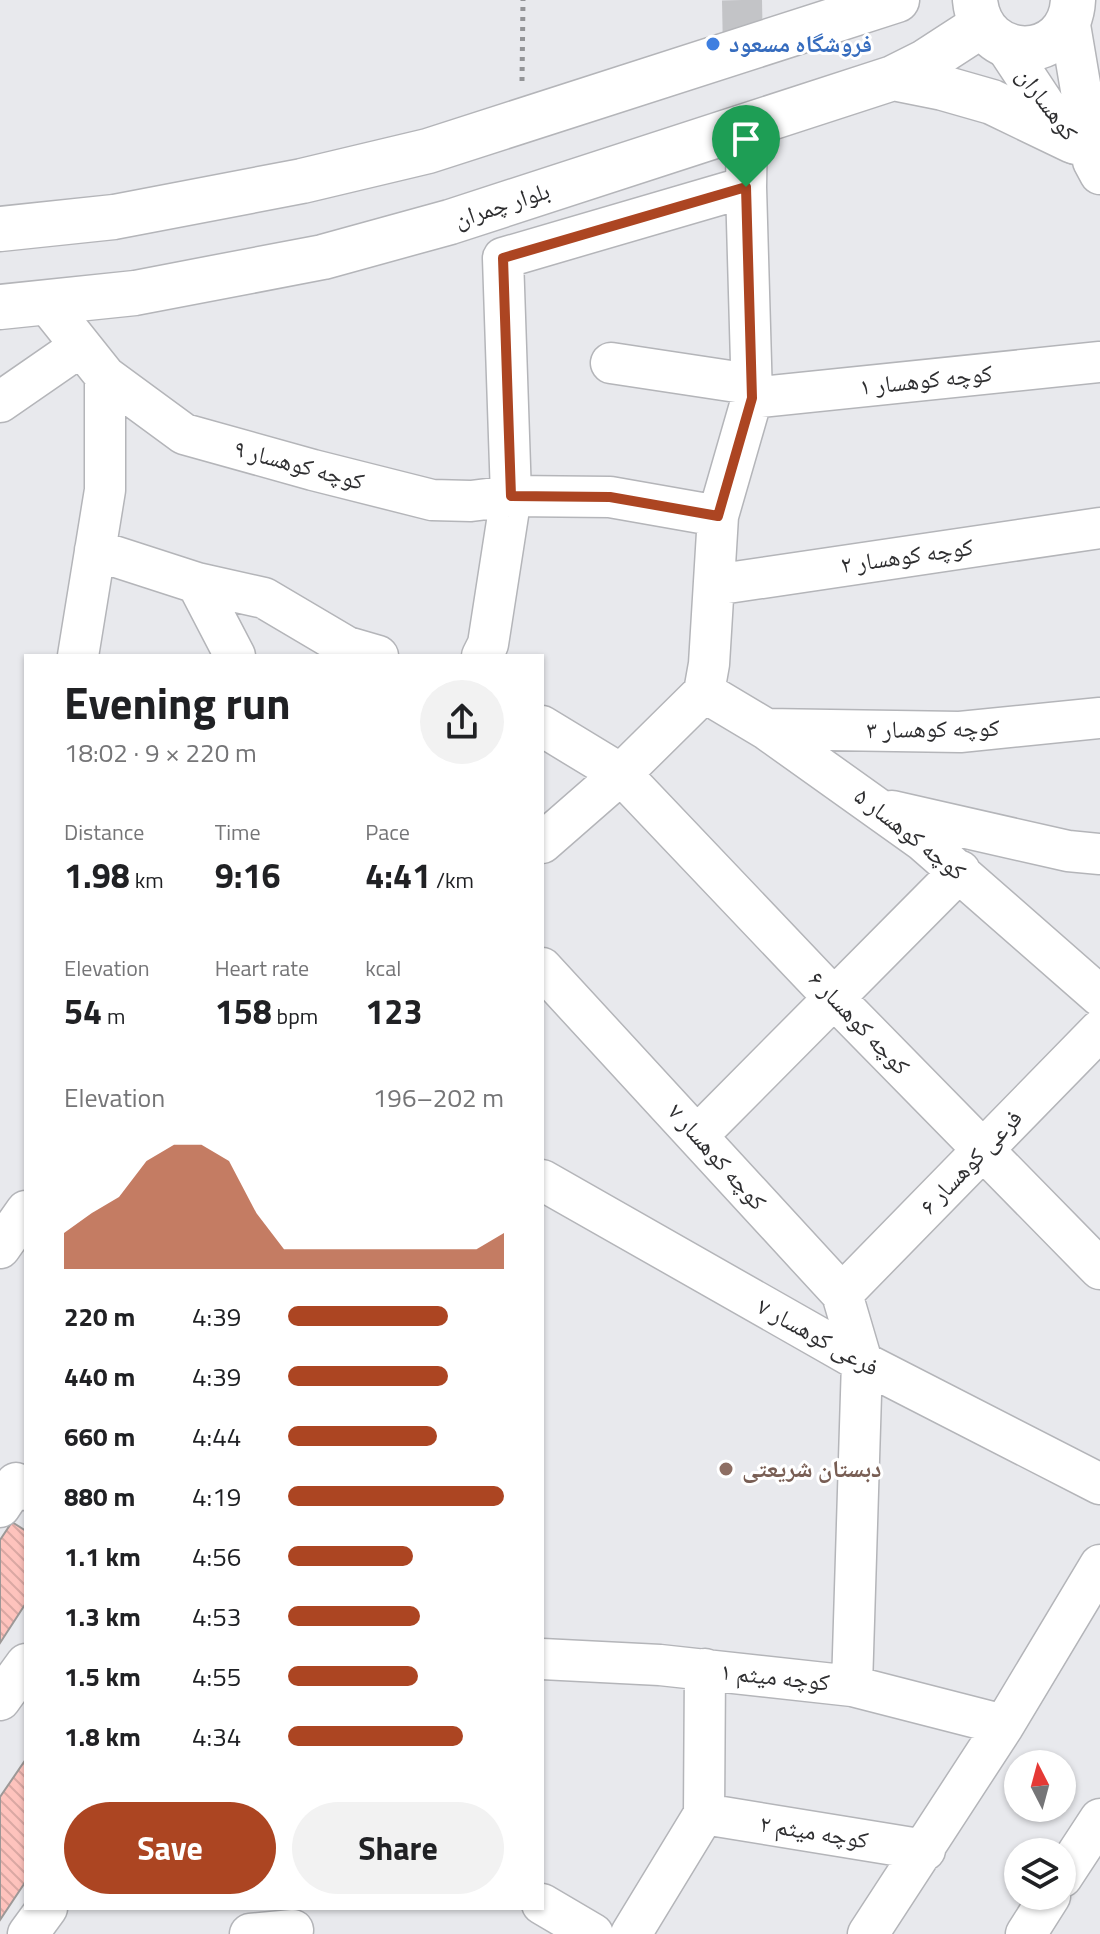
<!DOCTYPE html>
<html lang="en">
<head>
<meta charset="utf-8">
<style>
  :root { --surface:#fff; --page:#f2f2f2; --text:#202124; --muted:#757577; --accent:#ac4522 }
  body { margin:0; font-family:"Titillium Web","Noto Naskh Arabic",sans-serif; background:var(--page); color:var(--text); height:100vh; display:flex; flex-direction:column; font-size:30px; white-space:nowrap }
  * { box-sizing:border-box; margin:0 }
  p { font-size:26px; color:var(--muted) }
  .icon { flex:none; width:44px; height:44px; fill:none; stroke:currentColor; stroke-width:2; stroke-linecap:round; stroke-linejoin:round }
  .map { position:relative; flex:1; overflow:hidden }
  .details { position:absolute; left:24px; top:654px; width:520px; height:1256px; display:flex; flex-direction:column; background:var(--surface); border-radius:0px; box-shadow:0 2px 6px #0004 }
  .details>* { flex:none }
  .needle { width:52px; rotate:354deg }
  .fabs { position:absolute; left:1004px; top:1750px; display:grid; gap:16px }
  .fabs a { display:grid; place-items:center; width:72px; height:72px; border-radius:50%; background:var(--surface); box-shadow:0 2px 6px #0004; font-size:40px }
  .pin { position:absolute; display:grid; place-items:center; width:68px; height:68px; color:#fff; margin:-82px -34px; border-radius:50% 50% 50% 0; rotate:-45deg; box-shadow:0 0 8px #0007 }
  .pin .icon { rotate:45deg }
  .round { display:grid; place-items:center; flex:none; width:84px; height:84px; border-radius:42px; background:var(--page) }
  .head { display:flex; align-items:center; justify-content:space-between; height:136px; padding:0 40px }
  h1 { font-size:44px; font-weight:700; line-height:60px }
  .metrics { display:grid; grid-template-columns:repeat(3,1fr); gap:12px; height:136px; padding:8px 40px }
  .metrics div { display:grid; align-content:center }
  .metrics b { font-size:34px; font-weight:700 }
  .metrics small { font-size:22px; font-weight:400 }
  .metrics p { font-size:22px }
  .chart { height:224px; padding:16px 40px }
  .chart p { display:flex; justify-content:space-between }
  .chart svg { width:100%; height:144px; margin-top:8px; fill:var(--accent); opacity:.7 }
  .primary-button { display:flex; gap:16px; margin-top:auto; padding:16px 40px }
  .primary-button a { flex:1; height:92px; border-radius:48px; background:var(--accent); color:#fff; font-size:32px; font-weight:700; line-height:92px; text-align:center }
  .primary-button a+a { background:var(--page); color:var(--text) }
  ul { padding:0 40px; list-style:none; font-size:26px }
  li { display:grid; grid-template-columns:128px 96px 1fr; align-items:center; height:60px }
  li i { height:20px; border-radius:10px; background:var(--accent) }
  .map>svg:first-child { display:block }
  .building { fill:url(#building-back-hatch); stroke:#9d9897; stroke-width:2 }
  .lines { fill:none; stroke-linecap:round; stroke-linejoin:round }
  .minor-tunnel { stroke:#c3c4c7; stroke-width:40; stroke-dasharray:40 20; stroke-linecap:butt }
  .minor-casing { stroke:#b4b5b9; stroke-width:43 }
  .major-casing { stroke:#b4b5b9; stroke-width:47 }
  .path { stroke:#939497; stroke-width:5; stroke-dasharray:4 6; stroke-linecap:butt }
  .minor { stroke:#fff; stroke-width:40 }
  .major { stroke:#fff; stroke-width:44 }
  .route-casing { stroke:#fff; stroke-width:16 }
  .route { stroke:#ac4522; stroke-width:10 }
  .shop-dot { fill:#3f7fe0; stroke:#fff; stroke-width:3 }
  .education-dot { fill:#8d6e63; stroke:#fff; stroke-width:3 }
  .labels { text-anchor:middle; stroke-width:6; stroke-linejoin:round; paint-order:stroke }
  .shop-label { font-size:24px; font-weight:bold; fill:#366cbe; stroke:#fff; text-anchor:start }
  .street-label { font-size:24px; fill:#2f2f31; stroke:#fff }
  .education-label { font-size:24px; font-weight:bold; fill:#785e54; stroke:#fff; text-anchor:start }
</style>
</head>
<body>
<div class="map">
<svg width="1100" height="1934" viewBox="0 0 1100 1934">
  <defs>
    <pattern id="building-back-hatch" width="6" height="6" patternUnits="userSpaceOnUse" patternTransform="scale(2)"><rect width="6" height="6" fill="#fec3bd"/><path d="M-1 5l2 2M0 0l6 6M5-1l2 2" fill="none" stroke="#daa8a3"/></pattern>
  </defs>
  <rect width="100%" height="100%" fill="#e8e9ed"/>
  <!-- building -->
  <path class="building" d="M12 1522 26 1531V1603L0 1643V1540Z
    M26 1759V1881L0 1920V1797Z"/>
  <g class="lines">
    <!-- minor-tunnel -->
    <path class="minor-tunnel" d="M742 0 743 52"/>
    <defs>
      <path id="minor" d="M1069 19 1093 161 1100 174
        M1005 45 1046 107 1076 144
        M46 302 105 376 184 434 313 470 432 500 471 501 511 496 610 497 718 516
        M611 363 750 384
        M752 398 1100 362
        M0 402 81 346
        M95 550 197 583 235 656
        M197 583 264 598 347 647 378 656
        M714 585 1100 528
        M78 656 105 490V376
        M482 656 488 644 511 496 503 258 746 187
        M704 692 766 729 923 841 1100 996
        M542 726 621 774 834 998 1100 1269
        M766 729 960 732 1100 718
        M892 811 1068 851 1100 854
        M542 843 621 774 704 692 709 664 718 516 752 398 746 187 747 127
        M542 968 842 1294 862 1362 852 1686
        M698 1135 960 871
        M542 1180 862 1362 1100 1484
        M0 1248 26 1211
        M842 1294 1100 1030
        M0 1507 16 1483 26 1490
        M542 1659 660 1665 852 1686 1004 1725
        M0 1700 26 1664
        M704 1814 925 1850
        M1062 1877 1100 1819
        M542 1904 593 1934
        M28 1934 47 1908
        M250 1934 293 1930
        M631 1934 704 1814 705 1669
        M868 1934 1004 1725 1100 1565
        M1026 1934 1050 1896"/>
      <path id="major" d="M975 0C981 65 1070 64 1073 0
        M893 78 943 88 992 102 1073 141
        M0 229 114 217 302 181 428 151 897 0
        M0 307 135 293 323 257 450 222 893 78 925 62 982 25"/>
    </defs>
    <!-- minor casing -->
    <use href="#minor" class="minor-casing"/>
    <!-- major casing -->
    <use href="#major" class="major-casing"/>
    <!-- path -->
    <path class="path" d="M522 81 523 0"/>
    <!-- minor -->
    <use href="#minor" class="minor"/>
    <!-- major -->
    <use href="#major" class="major"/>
  </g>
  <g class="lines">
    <defs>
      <path id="route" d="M746 187 752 398 718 516 610 497 511 496 503 258Z"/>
    </defs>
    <!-- route casing -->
    <use href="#route" class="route-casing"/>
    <!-- route -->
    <use href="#route" class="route"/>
  </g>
  <!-- markers -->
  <circle class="shop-dot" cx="713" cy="44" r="8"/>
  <circle class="education-dot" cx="726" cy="1469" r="8"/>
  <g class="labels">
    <!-- shop labels -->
    <g class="shop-label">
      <text x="729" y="52">فروشگاه مسعود</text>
    </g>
    <!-- street labels -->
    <g class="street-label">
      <text transform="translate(1047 104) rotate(53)" y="8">کوهساران</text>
      <text transform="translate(502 205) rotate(-18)" y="8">بلوار چمران</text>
      <text transform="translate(926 380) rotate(-6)" y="8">کوچه کوهسار ۱</text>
      <text transform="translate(299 465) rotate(15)" y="8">کوچه کوهسار ۹</text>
      <text transform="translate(907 556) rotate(-8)" y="8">کوچه کوهسار ۲</text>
      <text transform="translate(933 729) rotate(-1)" y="8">کوچه کوهسار ۳</text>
      <text transform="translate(910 834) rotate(38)" y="8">کوچه کوهسار ۵</text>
      <text transform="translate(859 1023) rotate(46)" y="8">کوچه کوهسار ۶</text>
      <text transform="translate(717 1157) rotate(48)" y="8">کوچه کوهسار ۷</text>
      <text transform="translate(971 1162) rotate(-46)" y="8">فرعی کوهسار ۶</text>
      <text transform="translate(818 1337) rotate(29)" y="8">فرعی کوهسار ۷</text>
      <text transform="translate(775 1677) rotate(6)" y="8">کوچه میثم ۱</text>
      <text transform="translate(814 1832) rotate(9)" y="8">کوچه میثم ۲</text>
    </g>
    <!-- education labels -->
    <g class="education-label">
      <text x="742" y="1477">دبستان شریعتی</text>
    </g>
  </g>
</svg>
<div class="fabs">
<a><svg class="needle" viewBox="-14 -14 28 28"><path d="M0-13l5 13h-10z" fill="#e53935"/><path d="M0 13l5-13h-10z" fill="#757577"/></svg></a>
<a><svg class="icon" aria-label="layers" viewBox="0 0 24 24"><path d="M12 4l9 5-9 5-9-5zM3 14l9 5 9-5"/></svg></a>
</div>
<div class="pin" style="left:746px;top:187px;background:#1e9e55"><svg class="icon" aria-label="arrive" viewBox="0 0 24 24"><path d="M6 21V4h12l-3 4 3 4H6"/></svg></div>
<section class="details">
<div class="head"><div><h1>Evening run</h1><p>18:02 · 9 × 220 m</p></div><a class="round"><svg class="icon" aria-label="share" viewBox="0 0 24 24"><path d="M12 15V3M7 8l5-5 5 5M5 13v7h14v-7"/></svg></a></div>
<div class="metrics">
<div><p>Distance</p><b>1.98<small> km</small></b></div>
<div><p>Time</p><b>9:16</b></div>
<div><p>Pace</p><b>4:41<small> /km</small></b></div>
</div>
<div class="metrics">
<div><p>Elevation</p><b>54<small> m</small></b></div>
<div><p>Heart rate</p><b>158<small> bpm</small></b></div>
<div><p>kcal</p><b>123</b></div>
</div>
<div class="chart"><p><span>Elevation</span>196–202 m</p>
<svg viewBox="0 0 160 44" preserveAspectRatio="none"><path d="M0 44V33L10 27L20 22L30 11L40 6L50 6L60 11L70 27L80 38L90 38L100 38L110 38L120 38L130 38L140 38L150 38L160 33V44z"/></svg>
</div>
<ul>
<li><b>220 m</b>4:39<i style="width:74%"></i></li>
<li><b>440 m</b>4:39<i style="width:74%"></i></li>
<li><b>660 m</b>4:44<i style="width:69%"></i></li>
<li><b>880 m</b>4:19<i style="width:100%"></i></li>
<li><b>1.1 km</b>4:56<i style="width:58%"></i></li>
<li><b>1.3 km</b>4:53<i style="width:61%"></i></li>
<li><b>1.5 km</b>4:55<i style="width:60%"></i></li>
<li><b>1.8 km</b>4:34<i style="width:81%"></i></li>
</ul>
<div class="primary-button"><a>Save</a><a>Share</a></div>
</section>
</div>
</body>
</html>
